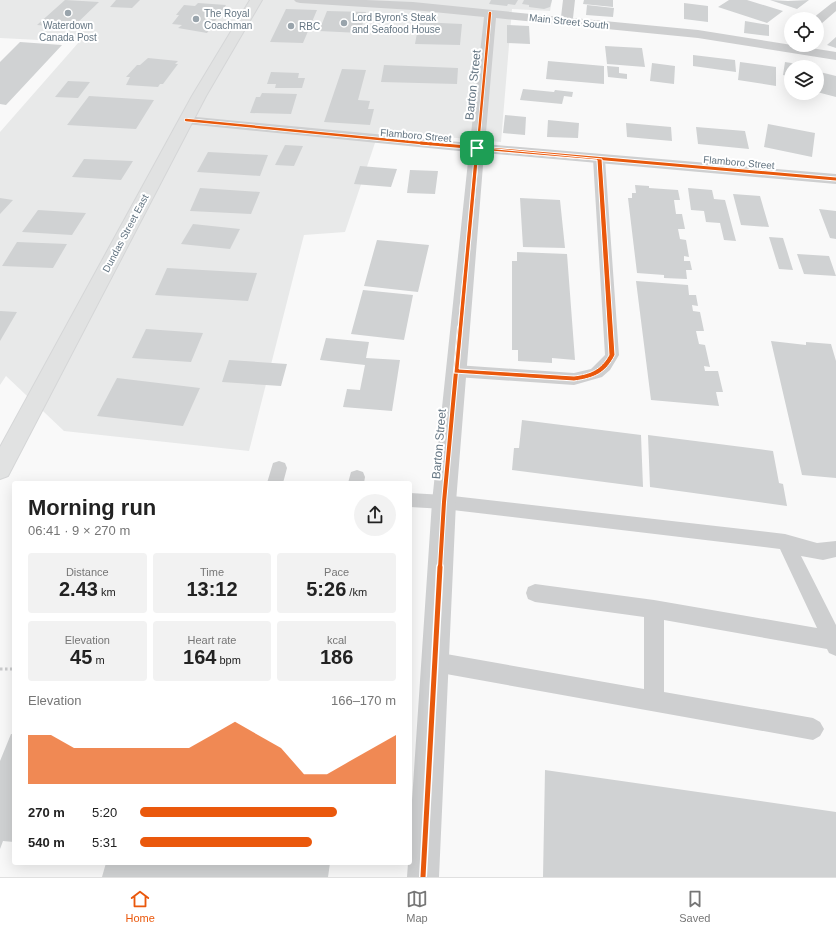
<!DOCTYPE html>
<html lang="en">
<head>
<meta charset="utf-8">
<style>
  :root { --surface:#fff; --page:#f2f2f2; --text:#222; --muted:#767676; --line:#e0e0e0; --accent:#ea580c }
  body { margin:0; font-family:Arial,sans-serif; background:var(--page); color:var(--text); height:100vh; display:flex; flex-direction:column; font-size:15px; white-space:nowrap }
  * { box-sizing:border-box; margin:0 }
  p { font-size:13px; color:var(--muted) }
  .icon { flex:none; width:22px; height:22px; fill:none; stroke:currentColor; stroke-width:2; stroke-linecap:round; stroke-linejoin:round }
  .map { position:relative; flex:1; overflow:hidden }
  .side { position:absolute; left:12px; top:481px; width:400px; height:384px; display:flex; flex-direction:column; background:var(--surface); border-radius:4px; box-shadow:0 4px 16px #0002 }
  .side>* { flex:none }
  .buttons { position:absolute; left:784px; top:12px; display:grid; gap:8px }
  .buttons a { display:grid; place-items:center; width:40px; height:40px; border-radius:50%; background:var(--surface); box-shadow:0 4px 16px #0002; font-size:20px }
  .pin { position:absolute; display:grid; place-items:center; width:34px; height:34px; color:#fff; margin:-17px; border-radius:8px; box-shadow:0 2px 6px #0006 }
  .round { display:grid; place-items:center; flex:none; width:42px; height:42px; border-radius:21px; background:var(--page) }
  .overview { display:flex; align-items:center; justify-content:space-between; height:68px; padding:0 16px }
  h1 { font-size:22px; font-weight:800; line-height:30px }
  .metrics { display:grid; grid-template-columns:repeat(3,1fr); gap:6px; height:68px; padding:4px 16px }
  .metrics div { display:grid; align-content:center; border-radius:4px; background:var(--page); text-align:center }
  .metrics b { font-size:20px; font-weight:800 }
  .metrics small { font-size:11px; font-weight:400 }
  .metrics p { font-size:11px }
  .chart { height:112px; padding:8px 16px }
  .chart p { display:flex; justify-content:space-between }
  .chart svg { width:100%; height:72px; margin-top:4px; fill:var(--accent); opacity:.7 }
  ul { padding:0 16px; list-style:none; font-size:13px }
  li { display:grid; grid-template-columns:64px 48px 1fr; align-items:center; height:30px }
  li i { height:10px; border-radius:5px; background:var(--accent) }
  .tabs { display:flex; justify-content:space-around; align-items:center; height:56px; border-top:1px solid var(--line); background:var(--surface); font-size:11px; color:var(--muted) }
  .tabs a { display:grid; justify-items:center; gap:2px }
  .tabs .current { color:var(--accent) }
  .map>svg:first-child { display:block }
  .built { fill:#e8e9e9 }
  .building { fill:#d0d2d3 }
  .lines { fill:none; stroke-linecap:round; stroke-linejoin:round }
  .primary-casing { stroke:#d5d6d7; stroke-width:2 }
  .path { stroke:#cbcccd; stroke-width:3; stroke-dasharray:2.5 2.5; stroke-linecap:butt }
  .service { fill:#cecfd0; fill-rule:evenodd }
  .minor { fill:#cecfd0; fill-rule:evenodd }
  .primary { fill:#e1e2e2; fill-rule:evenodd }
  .cycleway-far3-casing { stroke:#fff; stroke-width:4 }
  .cycleway-far2-casing { stroke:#fff; stroke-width:5 }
  .cycleway-far1-casing { stroke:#fff; stroke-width:6 }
  .cycleway-casing { stroke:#fff; stroke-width:8 }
  .cycleway-far3 { stroke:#e8590c; stroke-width:2.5 }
  .cycleway-far2 { stroke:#e8590c; stroke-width:3 }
  .cycleway-far1 { stroke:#e8590c; stroke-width:4 }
  .cycleway { stroke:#e8590c; stroke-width:5 }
  .route { fill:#ea580c; stroke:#fff; fill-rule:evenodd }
  .poi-dot { fill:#99a4ac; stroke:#fff; stroke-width:1.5 }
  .labels { text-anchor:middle; stroke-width:4; stroke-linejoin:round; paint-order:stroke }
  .far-poi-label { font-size:10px; fill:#657683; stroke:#fff; text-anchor:start }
  .far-street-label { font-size:10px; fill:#657683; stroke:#fff }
  .street-label { font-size:12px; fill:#657683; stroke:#fff }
</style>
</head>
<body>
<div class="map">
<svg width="836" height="877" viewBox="0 0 836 877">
  <rect width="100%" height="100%" fill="#f9f9f9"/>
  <!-- built -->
  <path class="built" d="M0 0H552L550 11 512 9 501 142 379 131 345 232 304 235 249 451 64 431 6 376 0 385V132L79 42 0 38Z"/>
  <!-- building -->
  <path class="building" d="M65 0 99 2 72 28 37 25Z
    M116 0H140L132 8 110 7Z
    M491 0H518L515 5 508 4 507 6 489 4Z
    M524 0H552L550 7 544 9 529 7V5L522 4Z
    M584 0H613V7L583 4Z
    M729 0H747L783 11 767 23 718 7Z
    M770 0 788 1 809 0 797 9Z
    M198 3 226 5 207 33 178 28 182 25 172 24 179 15H176L184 5 195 6Z
    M684 3 708 6V22L684 19Z
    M587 5 614 8 613 17 586 15Z
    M286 9 317 10 303 43 270 42Z
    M327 11 366 12 360 33 319 31Z
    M745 21 769 25V36L744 33Z
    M419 22 462 24 460 45 415 44Z
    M507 25 529 26 530 44 507 43Z
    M836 37V48L827 45Z
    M20 42 62 45 6 105 0 104V62Z
    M605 46 642 48 645 67 607 64Z
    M693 55 735 60 736 72 693 66Z
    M148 58 178 61 175 64H178L163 84H160L158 87 126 85 130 77H126L137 65H140Z
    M548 61 604 66V84L546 79Z
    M740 62 776 67V86L738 80Z
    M785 62 810 66 809 67H791V77L783 75Z
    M652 63 675 66 674 84 650 81Z
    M384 65 458 68 457 84 381 82Z
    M607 66 619 67V73L627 74V79L608 77Z
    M342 69 366 70 358 100 370 101 368 109H374L370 125 324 122Z
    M271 72 299 73 298 78H305L302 88H275L276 84H267Z
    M820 72 836 76V97L817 92V81Z
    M68 81 90 82 78 98 55 97Z
    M523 89 554 92 555 90 573 92 572 97 564 96 562 104 520 100Z
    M262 93 297 94 291 114 250 113 256 97H260Z
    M89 96 154 100 136 129 67 125Z
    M505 115 526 117 525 135 503 133Z
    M548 120 579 123 578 138 547 137Z
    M626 123 671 127 672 141 627 137Z
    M768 124 815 133 812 157 764 147Z
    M696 127 745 131 749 149 698 144Z
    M285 145 303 146 294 166 275 165Z
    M208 152 268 155 260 176 197 172Z
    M84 159 133 161 121 180 72 177Z
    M360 166 397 169 391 187 354 184Z
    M410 170 438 171 435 194 407 193Z
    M635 185 649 186V188L678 190 680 200H674L676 214H682L685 229H678L680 239 686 240 689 257 684 256V261H690L692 270H686L687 279 664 278V275L637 273 628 198H632V193H636Z
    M200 188 260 192 251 214 190 211Z
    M688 188 712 190 714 199 725 200 736 241 724 240 720 223 706 222 704 211 691 210Z
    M733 194 760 196 769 227 741 225Z
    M0 198 13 200 0 214Z
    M520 198 560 200 565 248 523 247Z
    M819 209 836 211V239L830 238Z
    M38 210 86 213 72 235 22 232Z
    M193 224 240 229 230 249 181 244Z
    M769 237 783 238 793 270 779 269Z
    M377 240 429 245 418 292 364 286Z
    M17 242 67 244 53 268 2 266Z
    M517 252 567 254 575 360 552 358V363L518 361V350H512V261H517Z
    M797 254 829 256 836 276 804 274Z
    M167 268 257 273 248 301 155 295Z
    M636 281 688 285 689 295H696L698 306 692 305 693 311 700 312 704 331H696L699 344 705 345 710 367 704 366 705 371H718L723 392H716L719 406 651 400Z
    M363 290 413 295 404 340 351 334Z
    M0 311 17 312 0 341Z
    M146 329 203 333 191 362 132 358Z
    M326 338 369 342 366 358 400 360 392 411 343 407 347 389 360 390 365 365 320 360Z
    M771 341 806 345V342L831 344 836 361V478L802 475Z
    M229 360 287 364 281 386 222 382Z
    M117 378 200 388 183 426 97 416Z
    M522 420 641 435 643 487 512 470 514 448H519Z
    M648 435 773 451 779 483 783 484 787 506 650 487Z
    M11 734H14V842L3 841 0 849V761Z
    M545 770 836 812V877H543Z
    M106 863H330L328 877H102Z"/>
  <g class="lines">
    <defs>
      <path id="primary" d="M250 0H262L206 96 8 476 0 479V447L192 96Z"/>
    </defs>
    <!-- primary casing -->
    <use href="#primary" class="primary-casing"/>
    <!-- path -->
    <path class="path" d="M0 669H14"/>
    <!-- service -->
    <path class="service" d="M599 156 605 159 619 355 610 370 602 377 574 385 456 377 451 375 449 371 451 367 456 365 574 373 591 369 605 355 593 159Z
      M279 461 285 463 287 468 283 483H267L273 463Z
      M357 470 363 472 365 477 364 483H348L351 472Z
      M410 493 444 495 785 534 817 543 836 541V557L823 560 801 556 836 625V656L829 653 827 649 664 620V692L813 718 820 722 824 729 820 736 813 740 435 672 428 669 425 662 428 655 435 652 644 689V617L535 602 528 599 526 593 528 587 535 584 654 600 817 628 780 549 444 509 410 507Z"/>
    <!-- minor -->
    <path class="minor" d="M294 0H366L413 2 561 17 563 0H575L573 18 698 30 836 52V60L698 38 496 18 485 144 836 174V184L484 153 456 502 439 877H407L408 863H410V830L432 502 469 152 186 124 181 123 179 120 181 117 186 116 470 143 484 17 413 10 300 3 296 2Z
      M836 1V11L821 24 817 25V19L813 18 832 3Z"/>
    <!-- primary -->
    <use href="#primary" class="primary"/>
    <defs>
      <path id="cycleway-far3" d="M186 120 431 144
        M478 144 490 13"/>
      <path id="cycleway-far2" d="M421 143 836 179
        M460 329 478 143"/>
      <path id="cycleway-far1" d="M440 568 444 502 460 328"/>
      <path id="cycleway" d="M423 877 440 567"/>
    </defs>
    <!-- cycleway-far3 casing -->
    <use href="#cycleway-far3" class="cycleway-far3-casing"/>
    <!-- cycleway-far2 casing -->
    <use href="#cycleway-far2" class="cycleway-far2-casing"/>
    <!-- cycleway-far1 casing -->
    <use href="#cycleway-far1" class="cycleway-far1-casing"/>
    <!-- cycleway casing -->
    <use href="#cycleway" class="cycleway-casing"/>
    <!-- cycleway-far3 -->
    <use href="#cycleway-far3" class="cycleway-far3"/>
    <!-- cycleway-far2 -->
    <use href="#cycleway-far2" class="cycleway-far2"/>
    <!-- cycleway-far1 -->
    <use href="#cycleway-far1" class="cycleway-far1"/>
    <!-- cycleway -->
    <use href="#cycleway" class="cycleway"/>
  </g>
  <!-- route -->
  <path class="route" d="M475 147 602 159 615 355C605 374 594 378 574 381L454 373ZM479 150 597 160 609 355C601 370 590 374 574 376L459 369Z"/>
  <!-- markers -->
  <g class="poi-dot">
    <circle cx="68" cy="13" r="4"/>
    <circle cx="196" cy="19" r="4"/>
    <circle cx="344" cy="23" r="4"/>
    <circle cx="291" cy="26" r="4"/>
  </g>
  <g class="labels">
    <!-- far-poi labels -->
    <g class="far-poi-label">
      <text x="204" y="17">The Royal<tspan x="204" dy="12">Coachman</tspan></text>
      <text x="352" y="21">Lord Byron's Steak<tspan x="352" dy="12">and Seafood House</tspan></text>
      <text x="68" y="29" text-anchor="middle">Waterdown<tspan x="68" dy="12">Canada Post</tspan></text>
      <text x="299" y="30">RBC</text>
    </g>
    <!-- far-street labels -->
    <g class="far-street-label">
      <text transform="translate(569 21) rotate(6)" y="4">Main Street South</text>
      <text transform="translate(416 135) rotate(5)" y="4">Flamboro Street</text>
      <text transform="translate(739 162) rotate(5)" y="4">Flamboro Street</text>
      <text transform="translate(125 233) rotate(-62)" y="4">Dundas Street East</text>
    </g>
    <!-- street labels -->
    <g class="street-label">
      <text transform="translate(473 85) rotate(-84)" y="4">Barton Street</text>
      <text transform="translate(439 444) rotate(-85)" y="4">Barton Street</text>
    </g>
  </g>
</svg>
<div class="buttons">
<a><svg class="icon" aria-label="locate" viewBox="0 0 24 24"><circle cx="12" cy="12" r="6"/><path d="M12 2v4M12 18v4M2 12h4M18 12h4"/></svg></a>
<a><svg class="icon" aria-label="layers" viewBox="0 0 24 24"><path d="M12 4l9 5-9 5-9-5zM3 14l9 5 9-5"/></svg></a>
</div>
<div class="pin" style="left:477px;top:148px;background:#1e9e55"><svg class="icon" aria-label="arrive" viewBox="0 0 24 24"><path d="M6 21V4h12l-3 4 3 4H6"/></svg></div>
<section class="side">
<div class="overview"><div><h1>Morning run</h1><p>06:41 · 9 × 270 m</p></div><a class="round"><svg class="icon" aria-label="share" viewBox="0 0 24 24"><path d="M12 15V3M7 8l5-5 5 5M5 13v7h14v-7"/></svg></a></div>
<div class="metrics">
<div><p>Distance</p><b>2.43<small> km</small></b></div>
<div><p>Time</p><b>13:12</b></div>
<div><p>Pace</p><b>5:26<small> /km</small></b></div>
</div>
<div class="metrics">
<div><p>Elevation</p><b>45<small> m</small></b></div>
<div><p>Heart rate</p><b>164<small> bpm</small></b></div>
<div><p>kcal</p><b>186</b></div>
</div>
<div class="chart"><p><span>Elevation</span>166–170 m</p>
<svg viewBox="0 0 160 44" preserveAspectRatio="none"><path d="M0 44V14L10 14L20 22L30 22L40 22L50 22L60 22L70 22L80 14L90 6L100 14L110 22L120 38L130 38L140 30L150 22L160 14V44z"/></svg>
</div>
<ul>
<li><b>270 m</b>5:20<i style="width:77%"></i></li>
<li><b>540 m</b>5:31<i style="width:67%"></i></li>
</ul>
</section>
</div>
<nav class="tabs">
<a class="current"><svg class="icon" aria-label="home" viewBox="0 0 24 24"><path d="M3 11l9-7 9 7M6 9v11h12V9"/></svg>Home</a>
<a><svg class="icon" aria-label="map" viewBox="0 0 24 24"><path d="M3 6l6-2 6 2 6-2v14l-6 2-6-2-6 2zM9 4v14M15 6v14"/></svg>Map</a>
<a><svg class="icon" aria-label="saved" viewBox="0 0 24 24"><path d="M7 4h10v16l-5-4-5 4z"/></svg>Saved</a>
</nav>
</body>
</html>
